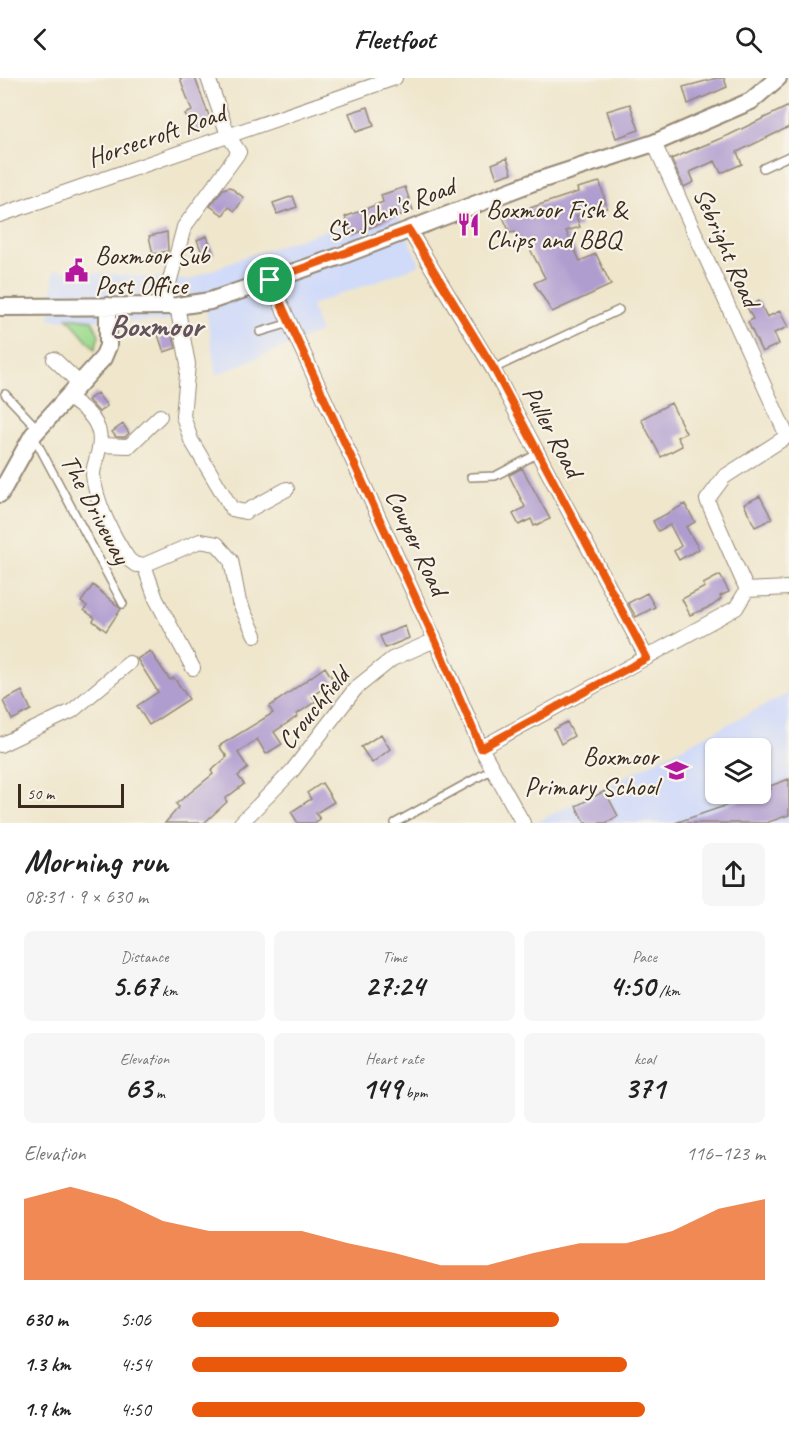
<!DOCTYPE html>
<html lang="en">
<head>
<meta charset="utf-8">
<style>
  :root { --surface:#fff; --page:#f6f6f6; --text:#222; --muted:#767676; --accent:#ea580c }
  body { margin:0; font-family:Caveat,sans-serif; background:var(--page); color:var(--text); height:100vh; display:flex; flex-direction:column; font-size:22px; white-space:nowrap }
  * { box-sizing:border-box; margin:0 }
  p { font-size:20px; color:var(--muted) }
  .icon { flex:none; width:33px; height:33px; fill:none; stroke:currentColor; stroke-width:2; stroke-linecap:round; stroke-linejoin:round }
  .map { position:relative; height:745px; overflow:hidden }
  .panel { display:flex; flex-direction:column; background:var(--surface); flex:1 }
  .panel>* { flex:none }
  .fabs { position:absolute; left:705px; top:660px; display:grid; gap:12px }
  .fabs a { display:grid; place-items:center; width:66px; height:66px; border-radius:9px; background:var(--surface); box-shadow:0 2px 4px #0004; font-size:30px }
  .scale { position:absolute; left:18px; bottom:15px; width:106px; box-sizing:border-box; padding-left:6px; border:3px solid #3b2a1e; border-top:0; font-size:16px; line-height:21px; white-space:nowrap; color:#3b2a1e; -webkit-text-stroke:4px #f7f3e8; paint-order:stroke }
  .pin { position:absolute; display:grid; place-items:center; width:51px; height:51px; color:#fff; margin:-26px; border:3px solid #fff; border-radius:50%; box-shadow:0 2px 6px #0007 }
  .round { display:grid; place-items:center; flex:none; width:63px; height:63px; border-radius:9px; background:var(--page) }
  .summary { display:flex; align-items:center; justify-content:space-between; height:102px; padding:0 24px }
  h1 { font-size:33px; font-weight:700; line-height:45px }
  .metrics { display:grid; grid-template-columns:repeat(3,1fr); gap:9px; height:102px; padding:6px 24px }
  .metrics div { display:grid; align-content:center; border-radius:9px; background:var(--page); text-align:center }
  .metrics b { font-size:30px; font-weight:700 }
  .metrics small { font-size:16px; font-weight:400 }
  .metrics p { font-size:16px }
  .chart { height:168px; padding:12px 24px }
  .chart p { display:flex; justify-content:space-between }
  .chart svg { width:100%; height:108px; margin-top:6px; fill:var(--accent); opacity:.7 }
  ul { padding:0 24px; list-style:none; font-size:20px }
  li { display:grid; grid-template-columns:96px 72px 1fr; align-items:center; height:45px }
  li i { height:15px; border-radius:8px; background:var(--accent) }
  header { display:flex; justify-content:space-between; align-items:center; height:78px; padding:0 24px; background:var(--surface); font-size:27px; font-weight:700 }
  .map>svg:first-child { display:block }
  .built { fill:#d0daf9; fill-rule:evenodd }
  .green { fill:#9edb90; stroke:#6c8257; stroke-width:1.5 }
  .building { fill:#b09dd0 }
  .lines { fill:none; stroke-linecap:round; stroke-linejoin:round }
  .service-casing { stroke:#958875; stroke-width:10 }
  .minor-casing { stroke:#958875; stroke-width:16 }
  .tertiary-casing { stroke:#958875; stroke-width:20 }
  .service { stroke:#fff; stroke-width:7 }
  .minor { stroke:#fff; stroke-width:14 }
  .tertiary { stroke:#fff; stroke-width:16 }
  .route-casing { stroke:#fff; stroke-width:12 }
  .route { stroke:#ea580c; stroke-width:8 }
  .labels { text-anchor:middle; stroke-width:4.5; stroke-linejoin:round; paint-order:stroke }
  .street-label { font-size:26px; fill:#3b2a1e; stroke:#f7f3e8 }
  .poi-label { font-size:26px; fill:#3b2a1e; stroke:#f7f3e8; text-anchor:start }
  .district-label { font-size:32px; font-weight:bold; fill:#64525c; stroke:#f7f3e8 }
</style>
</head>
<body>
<header><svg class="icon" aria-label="back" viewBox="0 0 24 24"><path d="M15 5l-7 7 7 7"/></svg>Fleetfoot<svg class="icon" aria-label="search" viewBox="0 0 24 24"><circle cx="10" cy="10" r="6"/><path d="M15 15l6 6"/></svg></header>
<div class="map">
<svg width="789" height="745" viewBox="0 0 789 745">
  <rect width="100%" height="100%" fill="#f7f3e8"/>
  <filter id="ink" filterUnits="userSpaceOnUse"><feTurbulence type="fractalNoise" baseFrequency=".0167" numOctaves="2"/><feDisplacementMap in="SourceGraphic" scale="12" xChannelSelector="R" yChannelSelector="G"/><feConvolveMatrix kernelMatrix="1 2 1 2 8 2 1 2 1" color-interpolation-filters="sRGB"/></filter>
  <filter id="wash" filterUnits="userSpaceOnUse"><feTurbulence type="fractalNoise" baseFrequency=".008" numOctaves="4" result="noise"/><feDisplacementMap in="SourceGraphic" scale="24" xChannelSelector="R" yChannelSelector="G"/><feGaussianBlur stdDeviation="1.35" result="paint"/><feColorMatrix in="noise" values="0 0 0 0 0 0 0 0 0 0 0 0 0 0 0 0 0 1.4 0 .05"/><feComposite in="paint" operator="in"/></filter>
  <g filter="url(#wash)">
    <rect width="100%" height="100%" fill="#efe6cc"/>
    <!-- built -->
    <path class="built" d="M395 130 420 187 311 227 320 254 216 297 206 229 163 244 50 241 54 192 189 202 238 181Z
      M789 615V745H535ZM716 670H760V716H716Z"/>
    <!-- green -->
    <path class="green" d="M67 239 92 242 99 257 95 271Z"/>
    <g id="blocks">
      <!-- building -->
      <path class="building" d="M180 0H195L212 46 191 53 185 36 192 33Z
        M717 0H724L727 9 688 26 683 9Z
        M630 26 639 52 616 60 607 33Z
        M789 28V49L737 74 742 86 721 95 715 83 690 94 694 104 684 109 671 81 729 57Z
        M368 29 374 48 356 54 349 35Z
        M507 80 512 95 497 100 492 86Z
        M600 104 607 130 576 138 580 149 566 153 580 183 596 176 611 207 552 234 534 205 545 200 528 167 521 170 515 154 510 155 503 139 578 114 577 110Z
        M230 109 244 120 235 133 229 129 223 137 210 128 223 111Z
        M405 109 413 132 352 157 345 139 383 124 381 117Z
        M293 118 297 129 277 136 273 125Z
        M167 154 168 173 153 176 149 158Z
        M207 158 214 176 204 180 197 162Z
        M759 223 767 239 780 233 788 249 774 255 779 266 762 274 748 244 753 241 747 229Z
        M171 252 176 270 164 274 158 257Z
        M97 315 107 328 99 334 88 322Z
        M671 325 686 355 677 359 682 368 661 379 641 341Z
        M123 346 129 355 125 359H116L112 354Z
        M522 390 550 441 534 448 531 441 519 447 513 436 525 429 509 397Z
        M760 418 772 441 755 449 744 426Z
        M685 426 695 444 686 449 699 471 679 482 674 473 681 468 670 447 658 453 653 443Z
        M720 497 729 514 720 518 721 521 712 528 690 537 682 521 705 509 703 506Z
        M93 507 121 531 106 553 93 543 95 540 84 532 87 528 81 524Z
        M647 515 655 529 636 539 628 525Z
        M405 548 409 560 385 570 380 558Z
        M150 573 170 602 174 600 189 621 149 647 137 628 158 614 137 581Z
        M325 589 334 603 312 618 316 623 297 636 298 638 274 654 282 666 266 676 257 661 238 675 248 690 238 698 244 706 225 721 227 724 204 745H165L179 729 176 726 213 696 211 693 227 679 219 668 273 635 269 629Z
        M22 613 31 632 12 642 3 623Z
        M567 644 574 658 561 666 554 651Z
        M381 656 390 671 372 685 361 669Z
        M789 701V737L766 745H675L760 716 771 711 770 708Z
        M322 705 334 724 316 735 320 741 314 745H298L291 734 311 721 307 715Z
        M605 713 618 738 606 745H585L576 728Z"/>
    </g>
  </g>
  <g filter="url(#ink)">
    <use href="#blocks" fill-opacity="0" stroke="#958875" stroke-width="1.5"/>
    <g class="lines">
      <defs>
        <path id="service" d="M763 90 789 78
          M260 254 290 245
          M493 291 619 232
          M5 316 38 351
          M34 359 123 526
          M471 399 495 398 537 376
          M395 745 493 691"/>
        <path id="minor" d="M654 65 787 358
          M0 137 395 0
          M409 152 493 291 647 580
          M270 202 435 562 481 670 523 745
          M163 228 184 149 239 74 228 57 208 0
          M177 228 188 286 183 338 191 362 232 431 245 434 287 411
          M54 281 80 306
          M68 320C87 331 104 346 99 370 98 379 93 388 93 397 96 425 113 459 129 482L136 487H144L200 463 217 466 231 482 239 524 255 557
          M100 367 129 368 160 338
          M144 487 156 521 193 590
          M747 512 707 422 724 399 789 357
          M747 512 789 510
          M0 667 72 633 129 585
          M481 670 736 530 747 512
          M241 745 292 693 356 610 392 581 435 562"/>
        <path id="tertiary" d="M0 229 177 228 210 223 338 179 531 105 654 65 751 23 778 0
          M0 416 33 357 103 280 108 268V228"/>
      </defs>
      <!-- service casing -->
      <use href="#service" class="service-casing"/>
      <!-- minor casing -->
      <use href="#minor" class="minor-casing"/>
      <!-- tertiary casing -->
      <use href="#tertiary" class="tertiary-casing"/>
      <!-- service -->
      <use href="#service" class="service"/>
      <!-- minor -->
      <use href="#minor" class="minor"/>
      <!-- tertiary -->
      <use href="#tertiary" class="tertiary"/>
    </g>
  </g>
  <g class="lines" filter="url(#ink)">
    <defs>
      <path id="route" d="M409 152 494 291 647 580 481 670 435 562 270 202Z"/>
    </defs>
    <!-- route casing -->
    <use href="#route" class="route-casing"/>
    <!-- route -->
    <use href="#route" class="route"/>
  </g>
  <!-- icons -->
  <defs>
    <symbol id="restaurant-bare" viewBox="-9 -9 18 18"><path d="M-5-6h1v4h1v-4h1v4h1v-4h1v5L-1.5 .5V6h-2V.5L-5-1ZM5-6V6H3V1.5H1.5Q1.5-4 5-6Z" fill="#b5179e" stroke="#f7f3e8" stroke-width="2.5" paint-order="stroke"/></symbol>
    <symbol id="civic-bare" viewBox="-9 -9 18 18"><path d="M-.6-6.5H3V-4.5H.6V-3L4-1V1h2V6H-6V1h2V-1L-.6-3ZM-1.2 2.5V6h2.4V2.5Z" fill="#b5179e" stroke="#f7f3e8" stroke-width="2.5" paint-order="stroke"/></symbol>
    <symbol id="school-bare" viewBox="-9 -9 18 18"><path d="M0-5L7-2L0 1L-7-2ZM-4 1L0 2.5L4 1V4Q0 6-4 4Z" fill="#b5179e" stroke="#f7f3e8" stroke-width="2.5" paint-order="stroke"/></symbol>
  </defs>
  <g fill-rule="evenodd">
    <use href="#restaurant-bare" x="452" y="130" width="33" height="33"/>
    <use href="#civic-bare" x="60" y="176" width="33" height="33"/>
    <use href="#school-bare" x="660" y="676" width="33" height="33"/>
  </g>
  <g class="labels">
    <!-- street labels -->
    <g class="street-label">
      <text transform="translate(156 57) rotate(-19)" y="9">Horsecroft Road</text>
      <text transform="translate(390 131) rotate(-21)" y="9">St. John's Road</text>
      <text transform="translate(727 169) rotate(66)" y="9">Sebright Road</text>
      <text transform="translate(553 353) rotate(62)" y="9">Puller Road</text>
      <text transform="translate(96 431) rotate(62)" y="9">The Driveway</text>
      <text transform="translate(417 464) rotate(65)" y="9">Cowper Road</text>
      <text transform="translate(313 630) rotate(-51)" y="9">Crouchfield</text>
    </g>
    <!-- poi labels -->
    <g class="poi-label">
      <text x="486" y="140">Boxmoor Fish &amp;<tspan x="486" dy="30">Chips and BBQ</tspan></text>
      <text x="95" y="186">Boxmoor Sub<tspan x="95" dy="30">Post Office</tspan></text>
      <text x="658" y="687" text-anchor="end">Boxmoor<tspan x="658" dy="30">Primary School</tspan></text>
    </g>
    <!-- district labels -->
    <g class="district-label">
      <text x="156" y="258">Boxmoor</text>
    </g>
  </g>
</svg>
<div class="fabs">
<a><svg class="icon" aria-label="layers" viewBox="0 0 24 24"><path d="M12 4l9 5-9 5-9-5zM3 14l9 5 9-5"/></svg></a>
</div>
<div class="scale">50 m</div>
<div class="pin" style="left:270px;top:202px;background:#1e9e55"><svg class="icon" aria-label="arrive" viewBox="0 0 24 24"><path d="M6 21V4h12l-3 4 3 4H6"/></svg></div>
</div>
<section class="panel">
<div class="summary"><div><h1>Morning run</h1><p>08:31 · 9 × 630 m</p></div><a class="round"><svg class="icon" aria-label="share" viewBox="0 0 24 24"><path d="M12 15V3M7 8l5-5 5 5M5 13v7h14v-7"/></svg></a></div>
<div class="metrics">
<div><p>Distance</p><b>5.67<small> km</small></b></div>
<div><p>Time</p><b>27:24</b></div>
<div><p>Pace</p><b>4:50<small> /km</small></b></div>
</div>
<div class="metrics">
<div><p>Elevation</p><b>63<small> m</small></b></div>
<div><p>Heart rate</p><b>149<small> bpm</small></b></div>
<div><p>kcal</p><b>371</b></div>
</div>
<div class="chart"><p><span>Elevation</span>116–123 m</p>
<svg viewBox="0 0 160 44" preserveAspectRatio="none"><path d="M0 44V11L10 6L20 11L30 20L40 24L50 24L60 24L70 29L80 33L90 38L100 38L110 33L120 29L130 29L140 24L150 15L160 11V44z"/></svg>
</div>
<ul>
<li><b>630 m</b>5:06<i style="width:64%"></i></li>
<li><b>1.3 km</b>4:54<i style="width:76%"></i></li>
<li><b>1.9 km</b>4:50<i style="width:79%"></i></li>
</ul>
</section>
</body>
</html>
